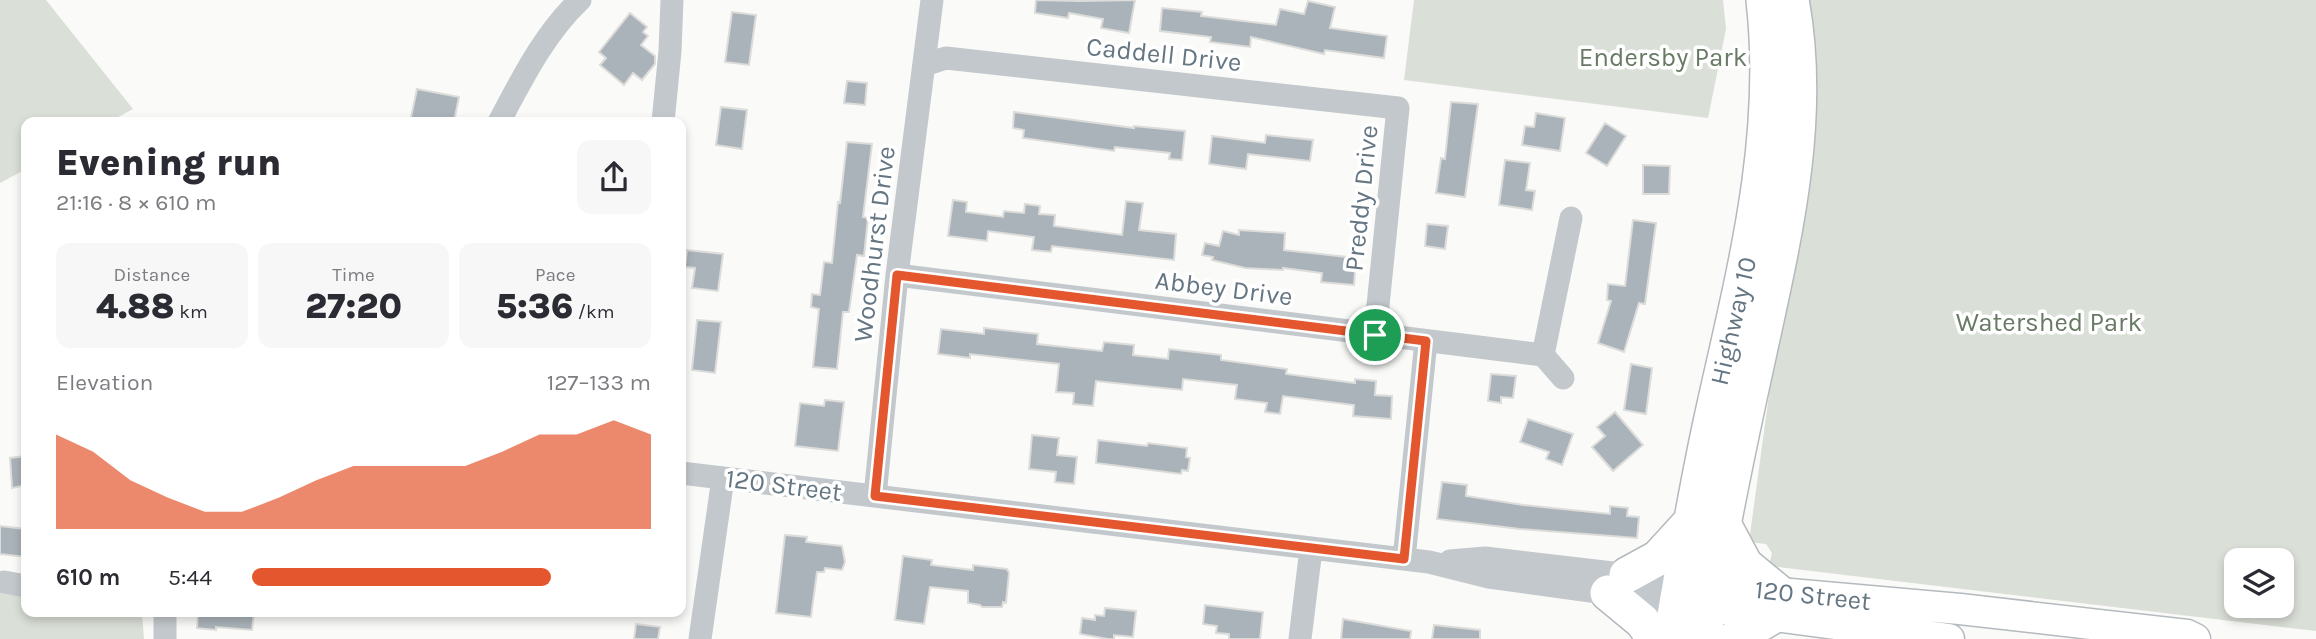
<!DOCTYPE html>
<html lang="en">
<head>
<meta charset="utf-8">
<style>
  :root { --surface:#fff; --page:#f7f7f7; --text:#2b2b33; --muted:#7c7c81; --accent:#e4572e }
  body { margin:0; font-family:Karla,sans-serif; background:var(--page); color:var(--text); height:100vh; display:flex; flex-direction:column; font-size:26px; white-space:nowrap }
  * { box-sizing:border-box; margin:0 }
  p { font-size:23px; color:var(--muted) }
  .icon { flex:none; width:38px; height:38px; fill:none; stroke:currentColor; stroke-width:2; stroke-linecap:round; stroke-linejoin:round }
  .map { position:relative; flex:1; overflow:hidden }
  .panel { position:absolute; left:21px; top:117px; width:665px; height:500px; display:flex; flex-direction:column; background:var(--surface); border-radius:14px; box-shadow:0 4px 10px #0003 }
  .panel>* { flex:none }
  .fabs { position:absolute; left:2224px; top:548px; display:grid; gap:14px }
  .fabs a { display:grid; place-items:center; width:70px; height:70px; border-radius:14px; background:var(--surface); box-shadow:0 4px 10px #0003; font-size:35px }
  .pin { position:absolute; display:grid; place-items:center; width:60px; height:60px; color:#fff; margin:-30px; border:4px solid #fff; border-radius:50%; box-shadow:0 2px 7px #0007 }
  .round { display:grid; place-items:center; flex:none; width:74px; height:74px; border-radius:14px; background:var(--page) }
  .head { display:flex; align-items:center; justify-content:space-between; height:119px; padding:0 35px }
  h1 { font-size:38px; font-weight:800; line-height:52px }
  .metrics { display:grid; grid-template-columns:repeat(3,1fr); gap:10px; height:119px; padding:7px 35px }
  .metrics div { display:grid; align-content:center; border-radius:14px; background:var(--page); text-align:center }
  .metrics b { font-size:35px; font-weight:800 }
  .metrics small { font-size:19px; font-weight:400 }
  .metrics p { font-size:19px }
  .chart { height:196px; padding:14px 35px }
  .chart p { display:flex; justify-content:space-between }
  .chart svg { width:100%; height:126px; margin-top:7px; fill:var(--accent); opacity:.7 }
  ul { padding:0 35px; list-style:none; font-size:23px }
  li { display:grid; grid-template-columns:112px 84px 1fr; align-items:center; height:52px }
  li i { height:18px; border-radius:9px; background:var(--accent) }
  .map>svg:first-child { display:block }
  .green { fill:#dadfd7; fill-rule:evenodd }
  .building { fill:#aab3b9; stroke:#dcdcda; stroke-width:2 }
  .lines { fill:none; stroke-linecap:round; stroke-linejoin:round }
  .major-casing { stroke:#b5babe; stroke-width:33 }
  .highway-casing { stroke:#b4b9bd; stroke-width:38 }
  .minor { stroke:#c3c8cc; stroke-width:23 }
  .major { stroke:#fff; stroke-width:30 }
  .highway { stroke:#fff; stroke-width:35 }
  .route-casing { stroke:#fff; stroke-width:14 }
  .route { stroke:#e4572e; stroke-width:9 }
  .labels { text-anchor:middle; stroke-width:7; stroke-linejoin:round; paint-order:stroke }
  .street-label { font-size:26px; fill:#657683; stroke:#fff }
  .park-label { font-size:26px; fill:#687a64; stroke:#fff }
</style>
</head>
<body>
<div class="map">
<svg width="2316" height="639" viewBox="0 0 2316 639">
  <rect width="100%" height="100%" fill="#fafaf8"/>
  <!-- green -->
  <path class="green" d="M0 0H46L133 109 109 122H26V169L0 183Z
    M1414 0H1723L1726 29 1708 118 1404 80Z
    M1808 0H2316V631L1769 566 1772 553 1766 544 1749 542 1815 56ZM2236 560H2282V606H2236Z
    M0 593 26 596V612L142 613 144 639H0Z"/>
  <!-- building -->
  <path class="building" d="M1036 0 1080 1 1135 0 1129 33 1101 28 1103 19 1069 13 1068 18 1035 13Z
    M1308 1 1335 7 1330 28 1387 36 1384 58 1325 50 1324 54 1251 37 1250 47 1210 42 1211 37 1160 31 1162 8 1202 12 1201 16 1276 25 1280 9 1304 14Z
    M732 12 756 15 749 65 725 62Z
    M630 13 647 27 643 32 648 36 641 45 655 56V64L642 80 633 73 624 85 600 65 606 58 599 52Z
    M847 81 867 83 865 105 844 103Z
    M417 89 459 97 454 122H410Z
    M1451 102 1478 104 1465 197 1436 193 1441 158 1445 159Z
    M721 107 747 110 742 149 716 145Z
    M1014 112 1134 128V126L1185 131 1182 160 1169 159 1170 153 1115 147 1114 151 1023 138 1024 130 1013 128Z
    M1536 113 1565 118 1560 151 1522 145 1525 126 1534 127Z
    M1605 123 1626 136 1607 166 1586 153Z
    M1266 135 1313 140 1310 161 1248 154 1246 169 1209 164 1212 136 1265 143Z
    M847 142 872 144 863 217 868 218 864 256 857 255 849 312H843L837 369 813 367 819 309 811 307 812 294 820 295 824 262 832 263 838 202 840 203Z
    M1505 160 1530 163 1526 190 1535 191 1532 210 1499 205Z
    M1643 165 1670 166 1669 194H1643Z
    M953 200 967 202 966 212 1003 217 1004 211 1024 213 1025 204 1040 206 1039 214 1055 215 1054 226 1122 235 1126 201 1143 203 1139 230 1176 234 1174 260 1052 246 1051 252 1032 250 1034 237 988 231 987 241 948 236Z
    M1633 220 1656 223 1645 304 1639 303 1624 352 1598 343 1611 301 1607 300 1608 284 1625 286Z
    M1427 224 1448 226 1445 249 1425 246Z
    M1239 230 1285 233 1284 250 1356 258 1354 285 1321 282 1322 273 1283 268V270L1245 268 1212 260 1213 257 1202 255 1205 243 1219 246 1223 231 1239 235Z
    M687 250 723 254 718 291 692 288 695 268 685 267Z
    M697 320 721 322 715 373 692 370Z
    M984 328 1038 334 1037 344 1102 351 1104 342 1134 345 1133 355 1168 359 1169 349 1221 355V360L1287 369 1286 374 1355 383V379L1376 381 1375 395 1392 396 1391 419 1353 416 1354 405 1283 396 1280 414 1265 412 1267 403 1235 399 1237 385 1183 379 1182 390 1096 381 1093 406 1073 404 1074 393 1056 392 1059 364 970 354V358L938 354 941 329 984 334Z
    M1631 364 1652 368 1646 414 1624 410Z
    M1491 374 1516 376 1513 398 1501 397V403L1488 401Z
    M825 400 844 402 838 451 795 446 800 403 824 406Z
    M1615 412 1643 445 1613 471 1592 447 1605 436 1597 427Z
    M1528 419 1573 434 1562 465 1546 459 1549 452 1520 442Z
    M1032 435 1059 438 1057 455 1077 457 1074 484 1055 482 1056 472 1029 469Z
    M1098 440 1147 446 1148 443 1187 448 1186 457 1190 458 1188 471 1182 470 1181 474 1096 463Z
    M26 456V485L12 488 10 458Z
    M1442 482 1467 485 1466 496 1523 505 1610 514V506L1628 508 1627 516 1639 517 1637 538 1520 529 1437 519Z
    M0 526 26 529V557L0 554Z
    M785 535 807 537 806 542 842 546 845 562 842 570 825 568 824 572H817L811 617 776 613Z
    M903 556 932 560 931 565 973 570V565L1007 569 1009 573 1006 603 1003 602 1002 607H982L980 605 968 603V591L930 587 924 624 895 620Z
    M1205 605 1263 612 1260 639H1229V634L1216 633 1217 626 1203 624Z
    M1105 608 1136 611 1133 637 1114 635V639H1108L1080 634 1082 618 1095 620V615L1104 616Z
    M198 612H254L252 630 216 627V630L197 628Z
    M1343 619 1411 631 1410 639H1341Z
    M636 624 660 627 658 639H634Z
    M1434 625 1480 630V639H1432Z"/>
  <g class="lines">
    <defs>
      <path id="major" d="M1688 582 1779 593 1960 609 2187 635 2195 639
        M1684 604 1949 639"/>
      <path id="highway" d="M1722 522 1745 565 1779 593
        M1627 575 1658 558 1690 523
        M1608 593 1642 621 1655 639
        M1671 639C1684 562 1697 485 1714 409 1744 273 1780 141 1764 0
        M1703 639C1718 542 1738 447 1759 352 1784 237 1813 118 1791 0
        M1734 639 1771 617"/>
    </defs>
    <!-- major casing -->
    <use href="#major" class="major-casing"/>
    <!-- highway casing -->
    <use href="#highway" class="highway-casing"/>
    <!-- minor -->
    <path class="minor" d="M924 65 946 58 1398 108 1375 335
      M499 122C522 79 544 34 580 0
      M663 122 670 51 672 0
      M897 275 1543 355 1571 218
      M1543 355 1563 378
      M681 473 1429 562 1489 577 1677 603
      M875 496 897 275 932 0
      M1404 559 1426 341
      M1450 561 1485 558 1681 581
      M4 582 26 586
      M165 612V639
      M700 639 723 478
      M1300 639 1311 549"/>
    <!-- major -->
    <use href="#major" class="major"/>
    <!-- highway -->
    <use href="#highway" class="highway"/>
  </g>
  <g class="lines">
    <defs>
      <path id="route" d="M897 275 1426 341 1404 559 875 496Z"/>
    </defs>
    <!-- route casing -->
    <use href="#route" class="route-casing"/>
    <!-- route -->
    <use href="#route" class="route"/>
  </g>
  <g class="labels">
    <!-- street labels -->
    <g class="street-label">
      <text transform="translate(1164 54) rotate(6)" y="9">Caddell Drive</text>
      <text transform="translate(1361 198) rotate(-84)" y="9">Preddy Drive</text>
      <text transform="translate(874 244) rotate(-83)" y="9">Woodhurst Drive</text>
      <text transform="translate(1224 288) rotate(7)" y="9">Abbey Drive</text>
      <text transform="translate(1733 321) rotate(-77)" y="9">Highway 10</text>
      <text transform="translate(784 485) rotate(7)" y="9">120 Street</text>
      <text transform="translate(1813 595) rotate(6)" y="9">120 Street</text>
    </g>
    <!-- park labels -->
    <g class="park-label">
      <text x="1663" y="66">Endersby Park</text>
      <text x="2049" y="331">Watershed Park</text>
    </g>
  </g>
</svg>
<div class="fabs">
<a><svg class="icon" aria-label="layers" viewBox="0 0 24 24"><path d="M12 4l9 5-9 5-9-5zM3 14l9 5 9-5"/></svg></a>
</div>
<div class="pin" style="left:1375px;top:335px;background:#1e9e55"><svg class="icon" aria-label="arrive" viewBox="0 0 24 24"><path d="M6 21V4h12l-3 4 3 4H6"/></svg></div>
<section class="panel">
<div class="head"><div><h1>Evening run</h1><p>21:16 · 8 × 610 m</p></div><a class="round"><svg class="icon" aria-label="share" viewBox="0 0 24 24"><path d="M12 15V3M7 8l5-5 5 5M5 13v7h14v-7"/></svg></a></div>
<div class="metrics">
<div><p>Distance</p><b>4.88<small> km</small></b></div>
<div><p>Time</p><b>27:20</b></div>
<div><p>Pace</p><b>5:36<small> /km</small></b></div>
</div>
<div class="chart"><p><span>Elevation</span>127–133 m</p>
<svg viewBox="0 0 160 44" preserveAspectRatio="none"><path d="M0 44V11L10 17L20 27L30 33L40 38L50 38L60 33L70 27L80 22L90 22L100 22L110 22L120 17L130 11L140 11L150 6L160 11V44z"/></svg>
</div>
<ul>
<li><b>610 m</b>5:44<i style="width:75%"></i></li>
</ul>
</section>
</div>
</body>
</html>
